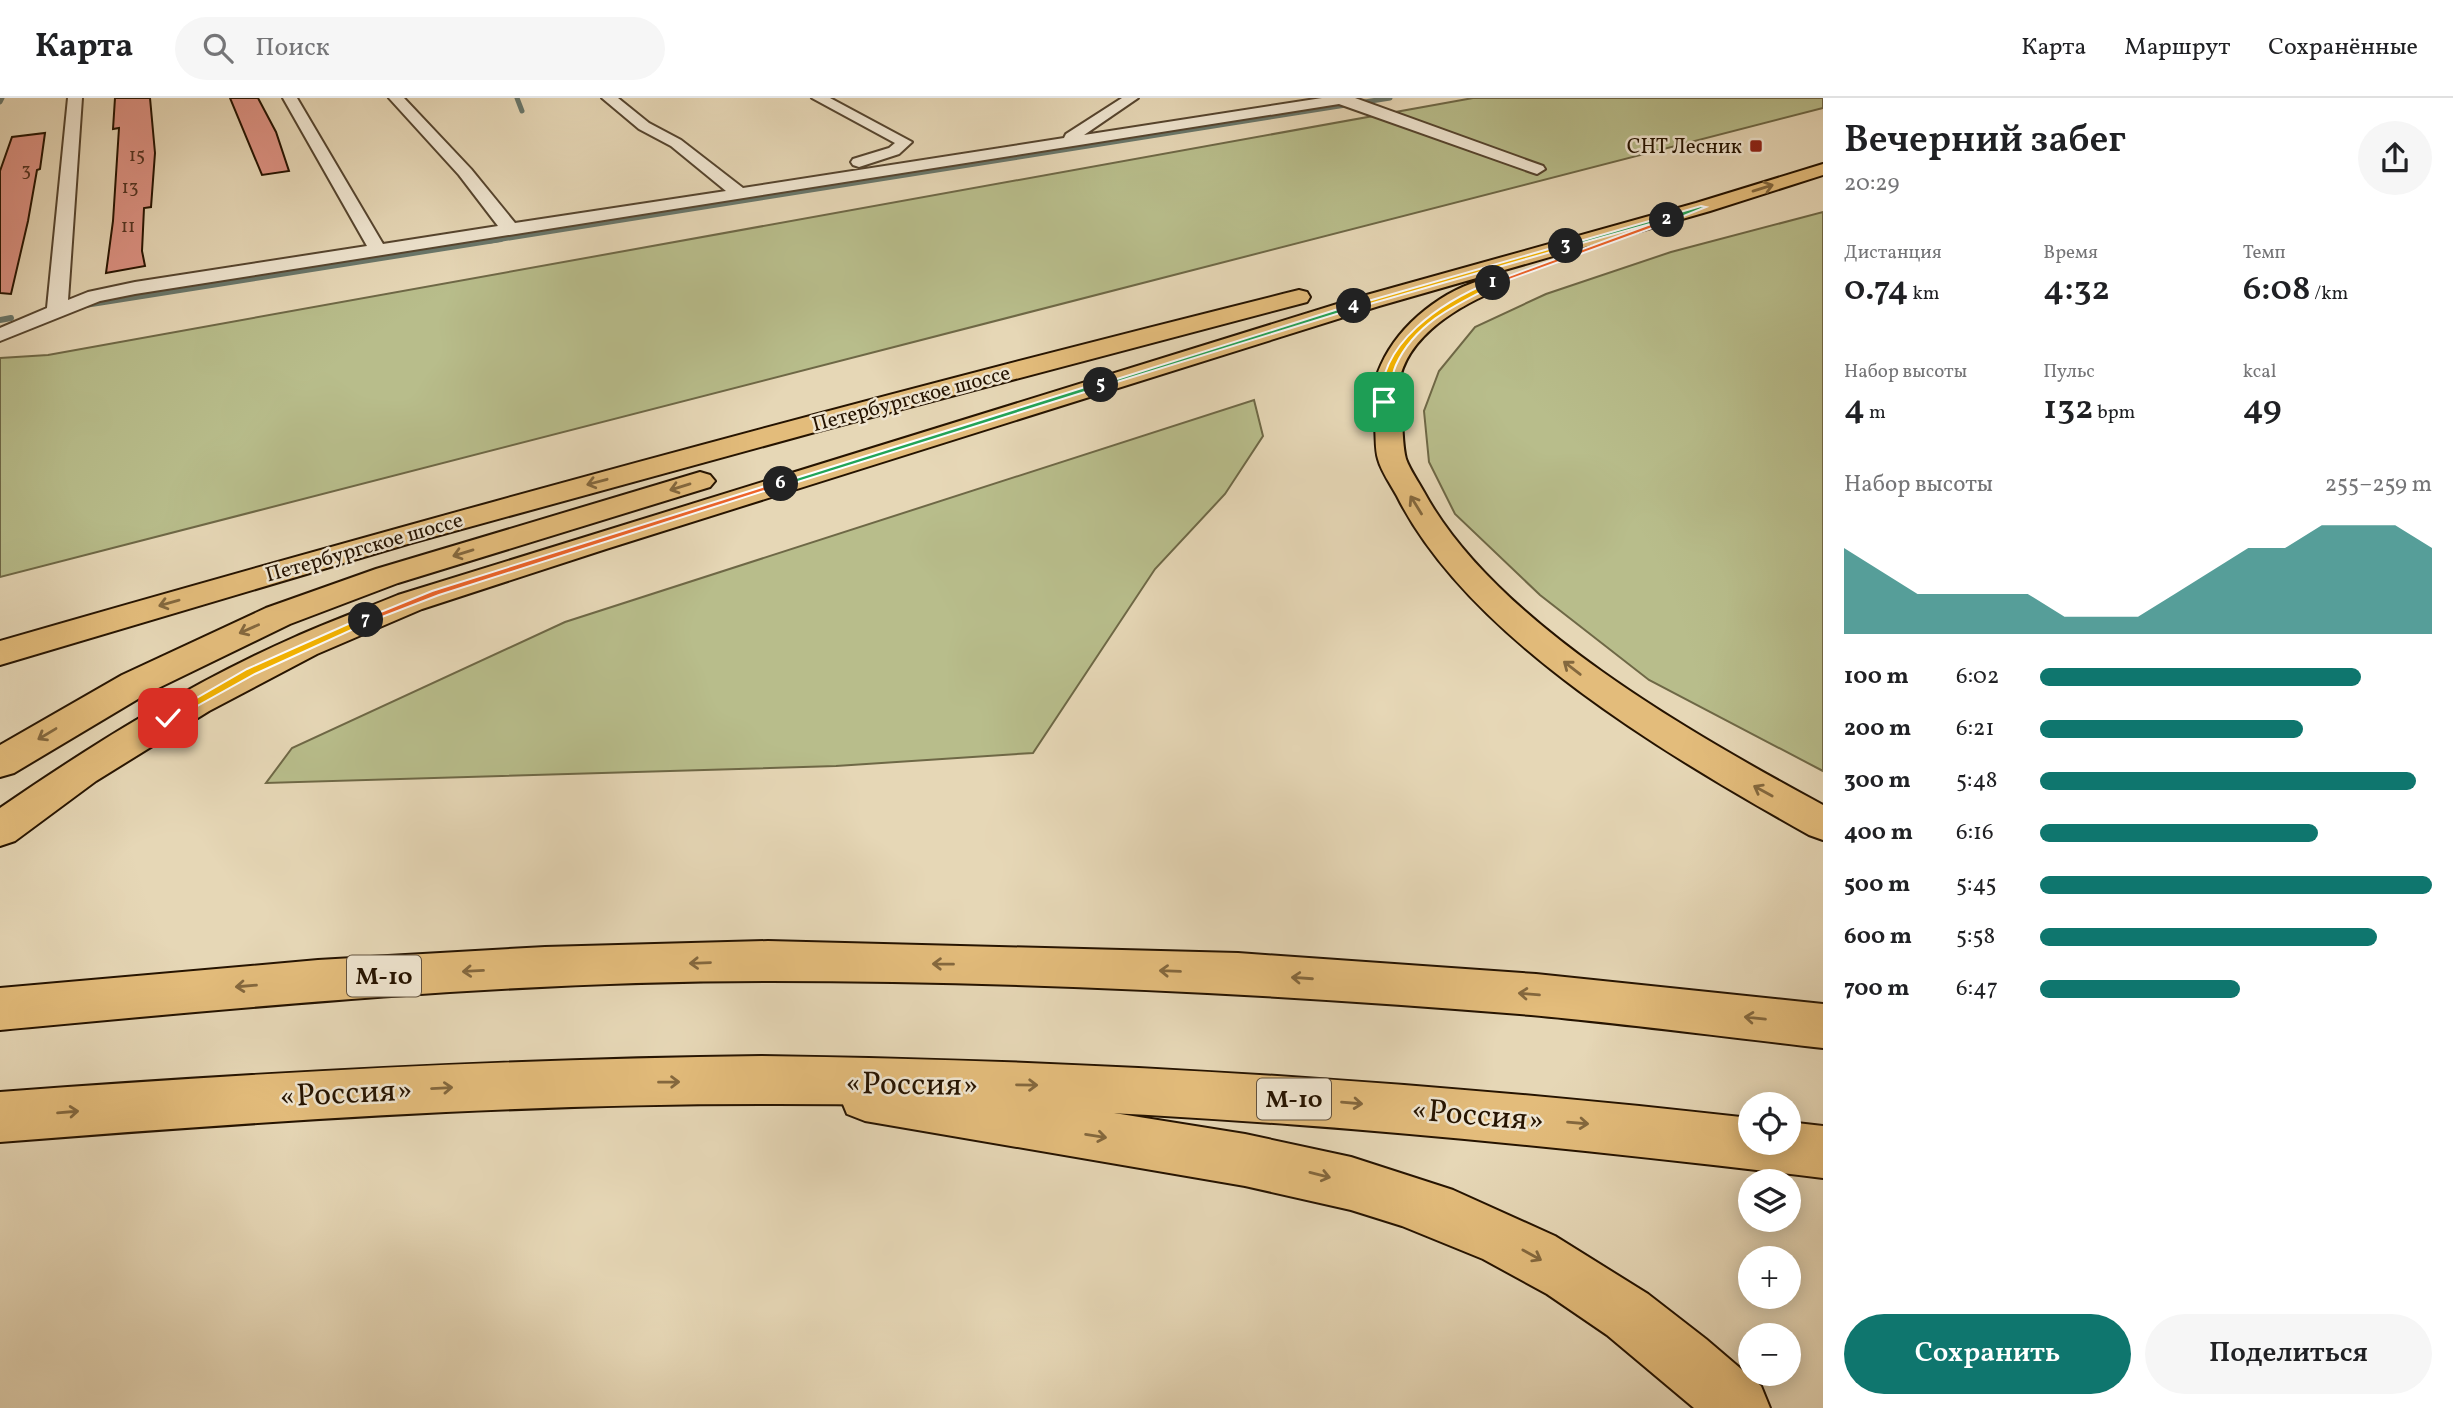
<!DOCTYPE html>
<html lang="ru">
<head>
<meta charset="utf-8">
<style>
  :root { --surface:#fff; --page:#f6f6f6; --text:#202124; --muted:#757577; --line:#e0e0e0; --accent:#0f766e }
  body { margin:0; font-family:Vollkorn,serif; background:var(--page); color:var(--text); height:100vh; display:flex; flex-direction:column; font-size:26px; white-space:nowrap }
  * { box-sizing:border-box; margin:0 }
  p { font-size:23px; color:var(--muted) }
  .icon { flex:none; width:38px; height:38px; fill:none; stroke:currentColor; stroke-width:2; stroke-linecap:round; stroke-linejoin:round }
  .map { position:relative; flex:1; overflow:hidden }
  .details { display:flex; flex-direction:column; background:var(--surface); width:630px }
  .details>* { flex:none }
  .fabs { position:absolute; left:1738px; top:994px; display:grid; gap:14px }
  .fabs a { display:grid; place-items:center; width:63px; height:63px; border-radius:50%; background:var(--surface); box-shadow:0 4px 18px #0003; font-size:35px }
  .pin { position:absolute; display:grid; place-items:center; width:60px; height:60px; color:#fff; margin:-30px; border-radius:14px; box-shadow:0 4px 10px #0006 }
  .km { position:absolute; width:35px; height:35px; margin:-18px; border-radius:50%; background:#222; color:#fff; font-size:19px; line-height:35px; text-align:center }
  .round { display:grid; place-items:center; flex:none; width:74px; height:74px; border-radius:37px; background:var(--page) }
  .headline { display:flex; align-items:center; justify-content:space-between; height:119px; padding:0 21px }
  h1 { font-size:38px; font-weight:600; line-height:52px }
  .figures { display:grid; grid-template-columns:repeat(3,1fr); gap:10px; height:119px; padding:7px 21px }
  .figures div { display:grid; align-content:center }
  .figures b { font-size:35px; font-weight:600 }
  .figures small { font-size:19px; font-weight:400 }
  .figures p { font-size:19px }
  .chart { height:196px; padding:14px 21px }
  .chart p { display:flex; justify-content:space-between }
  .chart svg { width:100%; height:126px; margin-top:7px; fill:var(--accent); opacity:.7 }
  .cta { display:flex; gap:14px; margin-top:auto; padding:14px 21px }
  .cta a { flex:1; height:80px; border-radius:42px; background:var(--accent); color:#fff; font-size:28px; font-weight:600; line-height:80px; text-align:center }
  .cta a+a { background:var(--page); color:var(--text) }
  ul { padding:0 21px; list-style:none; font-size:23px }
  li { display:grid; grid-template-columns:112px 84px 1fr; align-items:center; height:52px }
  li i { height:18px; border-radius:9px; background:var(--accent) }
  header { display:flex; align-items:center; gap:42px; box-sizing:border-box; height:98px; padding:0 35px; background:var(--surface); border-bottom:2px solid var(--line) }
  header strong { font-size:33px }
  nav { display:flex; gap:38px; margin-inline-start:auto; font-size:24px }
  .search { width:490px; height:63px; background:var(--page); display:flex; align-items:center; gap:18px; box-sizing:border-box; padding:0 24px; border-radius:38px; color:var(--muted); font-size:26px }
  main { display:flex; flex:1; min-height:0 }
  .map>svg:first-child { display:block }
  .green { fill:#b8bd8b; stroke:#6e6846; stroke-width:2 }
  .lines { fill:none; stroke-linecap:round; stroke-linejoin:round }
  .stream-far1 { stroke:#69776b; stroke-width:5 }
  .stream { stroke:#69776b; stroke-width:6 }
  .building { fill:#dc9182; stroke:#251300; stroke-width:2 }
  .minor-casing { stroke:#55442e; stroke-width:4 }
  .primary-casing { stroke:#251300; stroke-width:4 }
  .trunk-casing { stroke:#251300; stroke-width:4 }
  .minor { fill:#efe5d0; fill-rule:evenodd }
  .primary { fill:#e3bc7b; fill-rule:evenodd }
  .trunk { fill:#e3bc7b; fill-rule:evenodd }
  .oneway { stroke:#84683e }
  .split-1 { fill:#f5b400; stroke:#fff; stroke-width:2 }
  .split-2 { fill:#f0652b; stroke:#fff; stroke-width:2 }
  .split-3 { fill:#22a559; stroke:#fff; stroke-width:2 }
  .split-4 { fill:#f5b400; stroke:#fff; stroke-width:2 }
  .split-5 { fill:#22a559; stroke:#fff; stroke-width:2 }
  .split-6 { fill:#22a559; stroke:#fff; stroke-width:2 }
  .split-7 { fill:#f0652b; stroke:#fff; stroke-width:2 }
  .split-8 { fill:#f5b400; stroke:#fff; stroke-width:2 }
  .poi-dot { fill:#8f2418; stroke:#efe5d0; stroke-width:2.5 }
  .labels { text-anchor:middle; stroke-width:5; stroke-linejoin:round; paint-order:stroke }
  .far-number-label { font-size:19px; fill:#533220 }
  .far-poi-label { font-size:21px; fill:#251300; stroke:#efe5d0; text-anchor:end }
  .far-street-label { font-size:21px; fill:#251300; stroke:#efe5d0 }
  .shield { fill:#efe5d0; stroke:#62523e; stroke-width:2 }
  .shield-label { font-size:24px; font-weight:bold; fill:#251300 }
  .near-street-label { font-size:32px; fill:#251300; stroke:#efe5d0 }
</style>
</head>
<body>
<header>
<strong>Карта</strong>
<div class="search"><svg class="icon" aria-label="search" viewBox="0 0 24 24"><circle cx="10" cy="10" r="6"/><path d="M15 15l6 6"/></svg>Поиск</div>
<nav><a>Карта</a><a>Маршрут</a><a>Сохранённые</a></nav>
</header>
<main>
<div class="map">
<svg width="1823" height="1310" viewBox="0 0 1823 1310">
  <rect width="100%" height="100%" fill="#e6d7b6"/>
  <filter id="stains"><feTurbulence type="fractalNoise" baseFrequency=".00286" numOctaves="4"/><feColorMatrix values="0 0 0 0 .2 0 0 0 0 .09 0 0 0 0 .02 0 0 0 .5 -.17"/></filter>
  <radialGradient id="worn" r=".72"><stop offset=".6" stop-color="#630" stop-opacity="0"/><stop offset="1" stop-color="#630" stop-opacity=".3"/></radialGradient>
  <!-- green -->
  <path class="green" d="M1473 0H1823V10L0 479V260L48 257Z
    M1823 114V673L1649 582 1540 497 1455 416 1429 364 1424 313 1439 273 1475 229 1546 196 1671 154Z
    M1254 302 1263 338 1225 396 1155 471 1033 655 836 668 266 685 292 650 565 524Z"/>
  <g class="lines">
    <!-- stream-far1 -->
    <path class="stream-far1" d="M517 0 522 13
      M0 4 2 0
      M490 143 1390 0"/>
    <!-- stream -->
    <path class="stream" d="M85 207 501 141
      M0 222 11 220"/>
  </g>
  <!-- building -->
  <path class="building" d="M115 0H150L155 55 151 109 144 110 142 153 145 168 106 175 113 123 119 30 113 31Z
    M230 0H258L276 34 289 73 262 77Z
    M45 35 40 71 37 72 28 123 11 196 0 195V73L12 39Z"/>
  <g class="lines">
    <defs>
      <path id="minor" d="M68 0H82L68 202 88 194 135 184 367 148 283 0H297L383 146 498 128 459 77 389 0H404L471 71 515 125 726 93 671 48 639 31 602 0H618L649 25 681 42 743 90 1064 40 1066 36 1122 0H1138L1084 37 1322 0H1355L1543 68 1545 71 1537 76 1531 74 1339 6 135 196 100 203 0 243V230L47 210Z
        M812 0H830L912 44 899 56 859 69 853 67 851 64 853 61 889 50 895 45Z"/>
      <path id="primary" d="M1823 66V77L1710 113 1379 208 606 451 422 511 317 556 209 613 96 683 15 743 0 748V710C93 646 191 585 295 539 329 524 364 511 398 497L1363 198 1696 105Z
        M1489 180 1497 182 1500 187 1497 192C1454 210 1397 244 1398 298 1399 307 1401 316 1402 324 1403 336 1403 350 1406 361 1410 372 1418 383 1424 394 1495 525 1694 637 1823 707V742L1809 737C1672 660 1469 542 1397 398 1391 387 1381 373 1378 361 1375 351 1376 339 1375 329 1373 306 1371 288 1381 267 1400 225 1444 191 1489 180Z
        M1299 192 1307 194 1310 199 1307 204 815 334 411 445 0 567V543C431 419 864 300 1299 192Z
        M700 374 710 377 715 383 710 389 398 485 290 526 148 595 14 675 0 679V647L122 577 266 510 376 471Z
        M865 975 1245 1036 1351 1059 1453 1092 1555 1138 1648 1196 1706 1241 1761 1288 1770 1310H1694L1607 1237 1547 1196 1483 1161 1402 1128 1351 1112 1245 1088 865 1023 847 1016 840 999 847 982Z"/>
      <path id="trunk" d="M768 843 1238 855 1536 876 1823 906V950C1726 939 1628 926 1531 917 1278 896 1024 883 770 883 512 883 256 908 0 932V890L318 862 545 849Z
        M761 958C1092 962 1421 983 1750 1020V1045H1788V1024L1823 1028V1080C1470 1037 1117 1005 761 1006 507 1006 253 1024 0 1044V994C253 975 507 961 761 958Z"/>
    </defs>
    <!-- minor casing -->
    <use href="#minor" class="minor-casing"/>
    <!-- primary casing -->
    <use href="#primary" class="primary-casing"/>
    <!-- trunk casing -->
    <use href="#trunk" class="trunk-casing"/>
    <!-- minor -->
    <use href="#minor" class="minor"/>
    <!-- primary -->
    <use href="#primary" class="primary"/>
    <!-- trunk -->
    <use href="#trunk" class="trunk"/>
  </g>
  <!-- one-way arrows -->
  <defs><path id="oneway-shaft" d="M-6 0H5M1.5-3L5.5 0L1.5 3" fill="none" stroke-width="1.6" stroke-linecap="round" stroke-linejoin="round" transform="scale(1.75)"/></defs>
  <g class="oneway">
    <use href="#oneway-shaft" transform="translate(1763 90) rotate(-17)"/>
    <use href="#oneway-shaft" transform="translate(597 384) rotate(165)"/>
    <use href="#oneway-shaft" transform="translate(680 389) rotate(163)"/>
    <use href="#oneway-shaft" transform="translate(1416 407) rotate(-122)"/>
    <use href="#oneway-shaft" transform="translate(463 455) rotate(163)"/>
    <use href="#oneway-shaft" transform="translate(169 505) rotate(164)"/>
    <use href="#oneway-shaft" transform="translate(249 531) rotate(156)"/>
    <use href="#oneway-shaft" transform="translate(1572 570) rotate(-142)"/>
    <use href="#oneway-shaft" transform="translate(47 636) rotate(149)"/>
    <use href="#oneway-shaft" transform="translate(1763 693) rotate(-151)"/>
    <use href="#oneway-shaft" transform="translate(700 865) rotate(178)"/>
    <use href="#oneway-shaft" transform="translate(943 866) rotate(-179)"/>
    <use href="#oneway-shaft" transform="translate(473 873) rotate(177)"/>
    <use href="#oneway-shaft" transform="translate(1170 873) rotate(-178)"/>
    <use href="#oneway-shaft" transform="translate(1302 880) rotate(-176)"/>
    <use href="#oneway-shaft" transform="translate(246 888) rotate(175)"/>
    <use href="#oneway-shaft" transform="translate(1529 896) rotate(-175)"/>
    <use href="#oneway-shaft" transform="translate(1755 920) rotate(-174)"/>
    <use href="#oneway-shaft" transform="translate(669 984) rotate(-1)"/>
    <use href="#oneway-shaft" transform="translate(1027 987) rotate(1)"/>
    <use href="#oneway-shaft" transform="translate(442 990) rotate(-3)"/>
    <use href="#oneway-shaft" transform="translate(1352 1005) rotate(5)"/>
    <use href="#oneway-shaft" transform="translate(68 1014) rotate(-5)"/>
    <use href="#oneway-shaft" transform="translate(1578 1025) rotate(5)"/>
    <use href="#oneway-shaft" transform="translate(1096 1038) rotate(9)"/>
    <use href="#oneway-shaft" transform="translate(1320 1077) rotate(14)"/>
    <use href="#oneway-shaft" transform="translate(1532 1157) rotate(29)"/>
  </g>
  <!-- split-1 -->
  <path class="split-1" d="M1493 183 1495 187C1457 206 1415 225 1396 267 1391 278 1390 293 1388 304L1381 306C1377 245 1443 203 1493 183Z"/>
  <!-- split-2 -->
  <path class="split-2" d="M1667 120 1669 124 1495 187 1490 185Z"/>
  <!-- split-3 -->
  <path class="split-3" d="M1701 108 1706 109 1669 124 1664 122 1568 149 1563 148Z"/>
  <!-- split-4 -->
  <path class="split-4" d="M1566 146 1568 149 1356 210 1351 208Z"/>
  <!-- split-5 -->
  <path class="split-5" d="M1354 206 1356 210 1104 288 1098 287Z"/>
  <!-- split-6 -->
  <path class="split-6" d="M1101 284 1104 288 785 388 777 386Z"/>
  <!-- split-7 -->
  <path class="split-7" d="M778 384 786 386 439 497 369 524 361 522 432 493Z"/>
  <!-- split-8 -->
  <path class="split-8" d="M366 518 371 522 369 524 255 576 172 622H164L162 620 247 571Z"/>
  <!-- markers -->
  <rect class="poi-dot" x="1749" y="41" width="14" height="14" rx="3.5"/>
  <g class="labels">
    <!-- far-number labels -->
    <g class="far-number-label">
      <text x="137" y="63">15</text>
      <text x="26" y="78">3</text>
      <text x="130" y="95">13</text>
      <text x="128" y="134">11</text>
    </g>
    <!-- far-poi labels -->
    <g class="far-poi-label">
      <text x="1742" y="55">СНТ Лесник</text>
    </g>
    <!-- far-street labels -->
    <g class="far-street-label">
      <text transform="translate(911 300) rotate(-15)" y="7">Петербургское шоссе</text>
      <text transform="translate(364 449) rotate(-16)" y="7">Петербургское шоссе</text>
    </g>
    <!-- shield labels -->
    <g class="shield">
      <rect x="347" y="857.5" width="74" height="41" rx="5"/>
      <rect x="1257" y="980.5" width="74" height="41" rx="5"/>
    </g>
    <g class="shield-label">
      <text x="384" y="886">М-10</text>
      <text x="1294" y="1009">М-10</text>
    </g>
    <!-- near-street labels -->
    <g class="near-street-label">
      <text transform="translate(912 985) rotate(1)" y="11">«Россия»</text>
      <text transform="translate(346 994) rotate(-3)" y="11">«Россия»</text>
      <text transform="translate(1478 1016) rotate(5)" y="11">«Россия»</text>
    </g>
  </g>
  <rect width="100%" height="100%" filter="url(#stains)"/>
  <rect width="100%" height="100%" fill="url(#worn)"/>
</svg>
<div class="fabs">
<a><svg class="icon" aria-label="locate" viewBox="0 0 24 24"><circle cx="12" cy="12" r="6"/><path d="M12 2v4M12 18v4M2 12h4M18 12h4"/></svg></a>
<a><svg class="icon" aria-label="layers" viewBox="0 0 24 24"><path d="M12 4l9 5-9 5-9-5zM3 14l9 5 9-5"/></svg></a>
<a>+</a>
<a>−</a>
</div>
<div class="pin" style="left:1384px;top:304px;background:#1e9e55"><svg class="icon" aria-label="arrive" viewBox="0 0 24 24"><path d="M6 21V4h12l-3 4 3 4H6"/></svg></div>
<div class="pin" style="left:168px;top:620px;background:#d93025"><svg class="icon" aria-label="check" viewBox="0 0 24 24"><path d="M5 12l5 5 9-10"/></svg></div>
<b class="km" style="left:1493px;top:185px">1</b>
<b class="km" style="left:1667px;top:122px">2</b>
<b class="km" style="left:1566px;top:148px">3</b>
<b class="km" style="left:1354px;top:208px">4</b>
<b class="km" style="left:1101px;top:287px">5</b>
<b class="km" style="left:781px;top:386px">6</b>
<b class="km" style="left:366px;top:522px">7</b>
</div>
<section class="details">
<div class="headline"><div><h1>Вечерний забег</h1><p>20:29</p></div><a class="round"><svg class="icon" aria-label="share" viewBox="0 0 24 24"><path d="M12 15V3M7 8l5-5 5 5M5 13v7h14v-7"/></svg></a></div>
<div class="figures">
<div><p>Дистанция</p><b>0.74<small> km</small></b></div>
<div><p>Время</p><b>4:32</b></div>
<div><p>Темп</p><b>6:08<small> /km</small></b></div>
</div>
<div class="figures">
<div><p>Набор высоты</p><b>4<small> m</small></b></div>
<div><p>Пульс</p><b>132<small> bpm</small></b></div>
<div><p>kcal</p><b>49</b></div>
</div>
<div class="chart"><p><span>Набор высоты</span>255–259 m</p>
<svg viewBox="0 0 160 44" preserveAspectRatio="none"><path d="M0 44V14L10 22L20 30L30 30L40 30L50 30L60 38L70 38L80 38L90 30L100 22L110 14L120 14L130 6L140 6L150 6L160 14V44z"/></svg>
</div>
<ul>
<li><b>100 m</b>6:02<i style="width:82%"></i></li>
<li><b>200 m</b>6:21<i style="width:67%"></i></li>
<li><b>300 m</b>5:48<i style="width:96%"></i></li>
<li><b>400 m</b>6:16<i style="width:71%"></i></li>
<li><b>500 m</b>5:45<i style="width:100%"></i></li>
<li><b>600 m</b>5:58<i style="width:86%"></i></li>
<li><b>700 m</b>6:47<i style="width:51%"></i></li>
</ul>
<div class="cta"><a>Сохранить</a><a>Поделиться</a></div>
</section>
</main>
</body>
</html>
